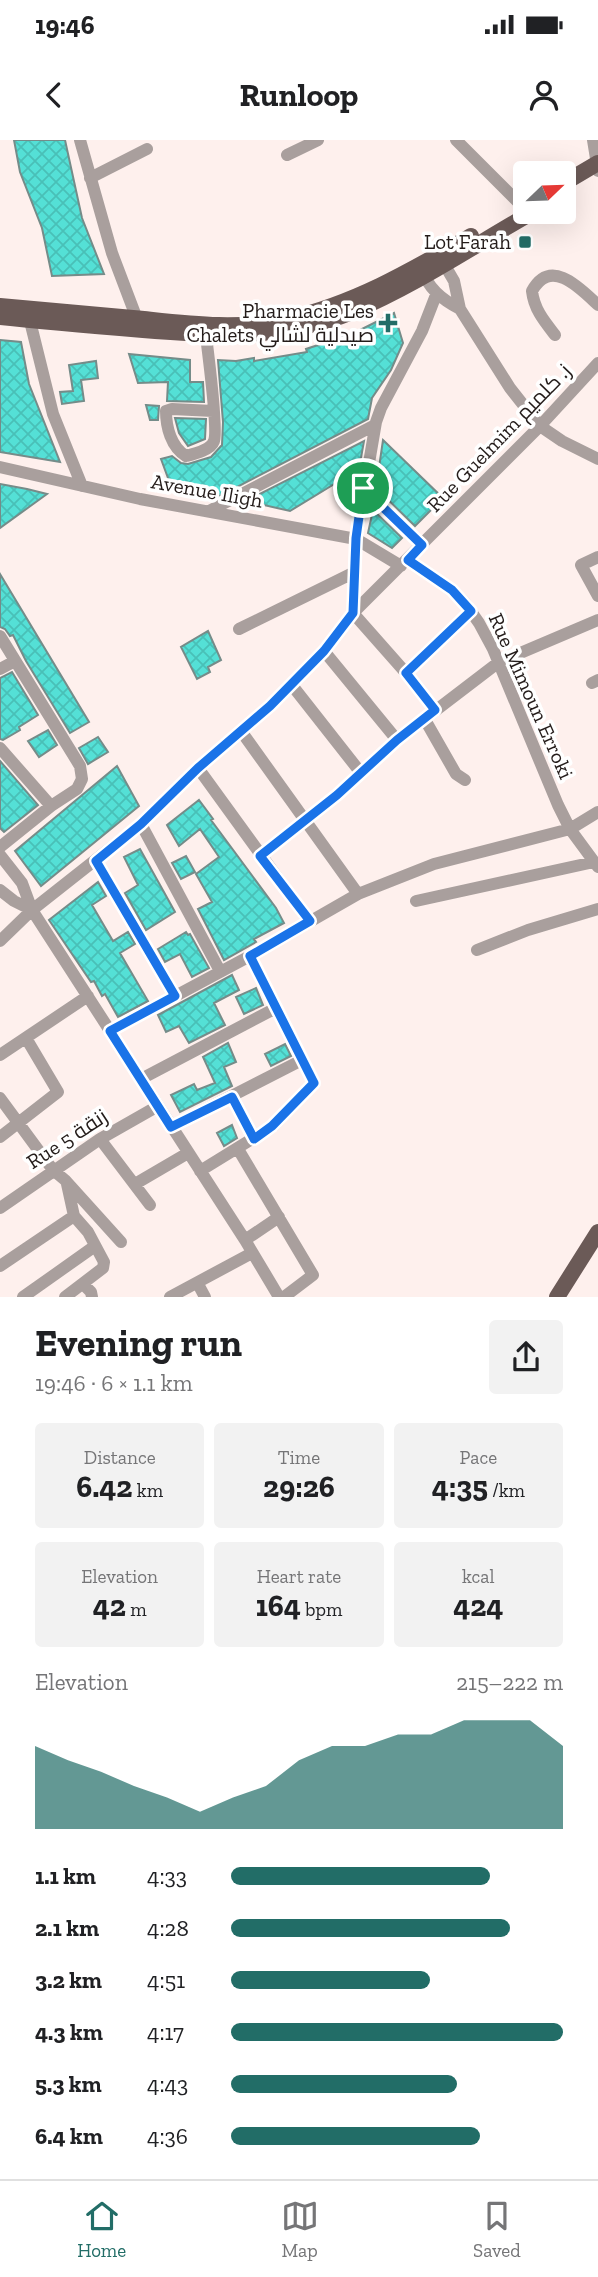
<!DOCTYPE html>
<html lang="en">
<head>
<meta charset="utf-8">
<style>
  :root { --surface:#fff; --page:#f2f2f2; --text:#202124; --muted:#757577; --line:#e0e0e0; --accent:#226d67 }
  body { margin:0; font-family:"Zilla Slab",Cairo,serif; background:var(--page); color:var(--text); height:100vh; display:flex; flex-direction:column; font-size:26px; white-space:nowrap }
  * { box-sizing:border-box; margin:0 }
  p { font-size:23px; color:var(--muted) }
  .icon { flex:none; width:38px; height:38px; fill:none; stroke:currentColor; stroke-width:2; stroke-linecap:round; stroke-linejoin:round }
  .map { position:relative; height:1157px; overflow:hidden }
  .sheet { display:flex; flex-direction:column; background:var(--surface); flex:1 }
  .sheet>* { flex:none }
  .needle { width:46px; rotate:67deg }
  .controls { position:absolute; left:513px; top:21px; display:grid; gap:14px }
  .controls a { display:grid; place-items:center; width:63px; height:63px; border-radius:7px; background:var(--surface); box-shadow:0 7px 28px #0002; font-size:35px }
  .pin { position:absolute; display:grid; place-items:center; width:60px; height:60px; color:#fff; margin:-30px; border:4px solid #fff; border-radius:50%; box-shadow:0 2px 7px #0007 }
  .round { display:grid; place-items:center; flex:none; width:74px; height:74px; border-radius:7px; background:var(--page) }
  .headline { display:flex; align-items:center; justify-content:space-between; height:119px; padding:0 35px }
  h1 { font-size:38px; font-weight:800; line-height:52px }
  .figures { display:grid; grid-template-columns:repeat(3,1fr); gap:10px; height:119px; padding:7px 35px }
  .figures div { display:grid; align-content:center; border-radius:7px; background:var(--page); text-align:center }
  .figures b { font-size:30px; font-weight:800 }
  .figures small { font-size:19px; font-weight:400 }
  .figures p { font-size:19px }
  .chart { height:196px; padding:14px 35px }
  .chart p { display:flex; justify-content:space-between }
  .chart svg { width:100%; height:126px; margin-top:7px; fill:var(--accent); opacity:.7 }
  ul { padding:0 35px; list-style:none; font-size:23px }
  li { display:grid; grid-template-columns:112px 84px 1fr; align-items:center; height:52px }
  li i { height:18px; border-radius:9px; background:var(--accent) }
  .status { display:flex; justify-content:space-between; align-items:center; height:49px; padding:0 35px; background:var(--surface); direction:ltr }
  .status svg { height:19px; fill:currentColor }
  header { display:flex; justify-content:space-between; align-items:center; height:91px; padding:0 35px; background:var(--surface); font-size:32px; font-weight:800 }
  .dock { display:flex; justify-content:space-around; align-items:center; height:98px; border-top:2px solid var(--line); background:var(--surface); font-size:19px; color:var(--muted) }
  .dock a { display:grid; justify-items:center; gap:4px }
  .dock .on { color:var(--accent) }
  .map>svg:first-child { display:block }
  .building { fill:url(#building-cross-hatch); stroke:#758c89; stroke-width:2 }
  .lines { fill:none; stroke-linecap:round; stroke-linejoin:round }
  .minor { stroke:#a99f9d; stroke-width:12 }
  .major { stroke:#6b5a57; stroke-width:16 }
  .route-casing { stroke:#fff; stroke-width:14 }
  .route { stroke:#1a73e8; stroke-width:9 }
  .poi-dot { fill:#226d67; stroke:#fff; stroke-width:2.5 }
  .labels { text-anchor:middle; stroke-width:7; stroke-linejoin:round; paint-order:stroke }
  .poi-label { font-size:21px; fill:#241c1a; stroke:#fff; text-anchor:end }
  .street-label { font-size:21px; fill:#241c1a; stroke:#fff }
</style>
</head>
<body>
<div class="status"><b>19:46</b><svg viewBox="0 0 49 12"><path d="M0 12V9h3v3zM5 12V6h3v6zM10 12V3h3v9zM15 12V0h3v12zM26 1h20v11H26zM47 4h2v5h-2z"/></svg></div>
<header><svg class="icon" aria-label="back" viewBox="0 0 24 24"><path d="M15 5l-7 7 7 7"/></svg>Runloop<svg class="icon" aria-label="person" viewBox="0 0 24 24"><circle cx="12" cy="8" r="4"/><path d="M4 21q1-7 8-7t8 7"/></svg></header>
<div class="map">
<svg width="598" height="1157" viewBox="0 0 598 1157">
  <defs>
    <pattern id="building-cross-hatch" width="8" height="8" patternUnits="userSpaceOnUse" patternTransform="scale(1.75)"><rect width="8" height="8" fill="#54e0d6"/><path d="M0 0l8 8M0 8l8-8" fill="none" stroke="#49c0b7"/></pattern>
  </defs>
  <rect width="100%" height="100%" fill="#fef0ed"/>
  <!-- building -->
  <path class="building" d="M14 0H65L82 78 104 134 52 136 42 88 20 32Z
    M394 173 403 203 391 230 372 258 368 279 214 359 172 349 161 319 172 316 181 323 188 324 211 317 222 305 223 282 218 220 236 221 254 218V221L307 212 306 209 352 194Z
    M0 200 21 202 29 244 60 322 0 312Z
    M129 214 190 220V242H203L204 262 167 261 168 242 138 243Z
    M96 221 98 238 81 240 84 261 62 264 60 252 73 251 69 225Z
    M146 265 159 266 158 280H150Z
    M175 278 206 279 205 299 188 306 179 293Z
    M383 300 443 358 415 386 376 348Z
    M364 301 359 329 290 371 246 361Z
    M0 344 27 349 47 354 0 388Z
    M373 370 402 398 392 408 368 393Z
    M0 434 89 582 70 593 26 521 13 495 10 496 5 489 0 487Z
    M208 491 221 520 208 527 210 532 197 539 181 507Z
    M12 532 38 575 19 587 20 590 3 600 0 599V538Z
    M48 590 57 605 39 617 28 601Z
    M98 597 108 612 88 624 79 608Z
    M0 621 38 665 4 692 0 688Z
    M117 626 139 666 41 746 15 711Z
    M199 660 213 679 211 680 276 768 284 783 254 799 256 802 224 820 198 769 212 762 196 734 219 717 200 689 179 706 167 685Z
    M140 709 175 772 146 790 125 753 138 745 124 717Z
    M186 716 195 732 181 739 172 723Z
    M98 742 106 756 92 765 113 801 128 792 135 804 120 813 148 861 118 877 105 854 102 856 94 841 91 842 49 780Z
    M186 792 188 795 190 794 209 828 192 837 180 814 165 822 158 809Z
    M232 835 239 850 214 863 225 885 189 903 179 886 166 892 158 875Z
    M256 848 263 865 244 874 236 857Z
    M228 903 236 922 224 927 232 946 180 972 171 955 194 944 197 950 215 943 203 917Z
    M285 904 291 916 271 926 265 914Z
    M232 985 237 998 224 1006 217 993Z"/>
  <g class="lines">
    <!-- minor -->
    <path class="minor" d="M80 0 112 113 137 179
      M456 0 525 69
      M593 0 598 31
      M287 15 318 0
      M90 38 147 9
      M440 117 454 141 460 169 510 248 540 286 562 301 598 319
      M421 128C428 148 441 159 460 169
      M28 173 53 274 82 346
      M555 195C544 181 534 169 532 151 551 117 580 148 598 165
      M206 196C208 212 218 291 214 301 211 310 194 314 186 316 171 307 166 287 166 271L172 269 213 271
      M0 327 140 359 356 399 401 426
      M363 348 422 405
      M209 371 375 285
      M598 417 581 425 598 456
      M408 420 452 450 465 463 479 483 493 509 558 665 570 689 598 727
      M239 489 353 433
      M0 496 80 626 82 639 77 649 51 666 0 707
      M324 511 397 600
      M0 529 15 521
      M406 533 471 471
      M592 543 598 540
      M291 544 361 633
      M435 570 406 533 353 473 356 399 376 282 381 268 422 191 436 155
      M424 578 456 634 465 640
      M241 591 358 754
      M0 608 51 666
      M198 628 309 781
      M141 684 220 831
      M0 715 22 743 32 770 245 1100 279 1157
      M260 716 337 655 397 600 499 522 598 480
      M96 721 175 856
      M0 750 14 761 32 770
      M416 761 594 722
      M0 801 32 770 141 684 198 628 270 566 324 511 353 473 540 286 598 223
      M477 810 528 790 598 769
      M110 891 250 816 358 754 434 724 570 689 598 672
      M0 915 88 856
      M141 939 276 868
      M232 957 254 999
      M0 958 53 1030 65 1040 121 1102
      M171 987 302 920
      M0 997 58 952 26 898
      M100 999 150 1065
      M238 1009 313 1135 284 1157
      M200 1031 273 986 314 943 250 816
      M135 1044 188 1013
      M0 1068 100 999 158 966
      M245 1100 279 1077
      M0 1126 74 1076
      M83 1144 91 1152 92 1157
      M198 1144 205 1157
      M23 1157 95 1106
      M65 1157 103 1128 104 1122 88 1092 74 1076 67 1044
      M170 1157 252 1113"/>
    <!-- major -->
    <path class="major" d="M564 43 598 23
      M0 166C48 170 96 175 144 179 191 184 240 190 287 179 354 164 412 130 471 96
      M0 177C47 182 95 186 143 190 214 196 283 200 352 172 416 145 473 106 533 72
      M557 1157 598 1092"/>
  </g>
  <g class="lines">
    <defs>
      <path id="route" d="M363 348 422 405 408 420 452 450 471 471 406 533 435 570 397 600 337 655 260 716 310 781 250 816 314 943 272 986 254 999 232 957 171 987 110 891 175 856 96 721 141 684 198 628 270 566 324 511 353 473 356 398Z"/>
    </defs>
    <!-- route casing -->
    <use href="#route" class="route-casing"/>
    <!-- route -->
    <use href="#route" class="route"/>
  </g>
  <!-- markers -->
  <g class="poi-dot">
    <rect x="518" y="95" width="14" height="14" rx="3.5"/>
    <path d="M384.5 172.5h7v7h7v7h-7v7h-7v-7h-7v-7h7z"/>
  </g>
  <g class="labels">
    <!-- poi labels -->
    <g class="poi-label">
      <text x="511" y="109">Lot Farah</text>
      <text x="374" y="178">Pharmacie Les<tspan x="374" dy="24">Chalets صيدلية لشالي</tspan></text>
    </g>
    <!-- street labels -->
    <g class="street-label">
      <text transform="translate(499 298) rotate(-46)" y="7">Rue Guelmim ز. كلميم</text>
      <text transform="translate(207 351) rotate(10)" y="7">Avenue Iligh</text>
      <text transform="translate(531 556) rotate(66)" y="7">Rue Mimoun Erroki</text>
      <text transform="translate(67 999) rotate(-33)" y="7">Rue 5 زنقة</text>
    </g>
  </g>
</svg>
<div class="controls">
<a><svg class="needle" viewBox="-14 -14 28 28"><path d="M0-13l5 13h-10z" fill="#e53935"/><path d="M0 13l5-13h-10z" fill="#757577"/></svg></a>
</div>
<div class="pin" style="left:363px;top:348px;background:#1e9e55"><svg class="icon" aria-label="arrive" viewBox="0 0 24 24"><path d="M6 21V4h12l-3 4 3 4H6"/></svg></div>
</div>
<section class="sheet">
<div class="headline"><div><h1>Evening run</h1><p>19:46 · 6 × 1.1 km</p></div><a class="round"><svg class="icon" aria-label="share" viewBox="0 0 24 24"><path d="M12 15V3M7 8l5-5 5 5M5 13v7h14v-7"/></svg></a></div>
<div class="figures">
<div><p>Distance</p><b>6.42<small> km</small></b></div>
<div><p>Time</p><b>29:26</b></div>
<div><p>Pace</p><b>4:35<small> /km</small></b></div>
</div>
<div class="figures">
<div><p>Elevation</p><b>42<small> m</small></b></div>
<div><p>Heart rate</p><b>164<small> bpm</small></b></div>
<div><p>kcal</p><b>424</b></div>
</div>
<div class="chart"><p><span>Elevation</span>215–222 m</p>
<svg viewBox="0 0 160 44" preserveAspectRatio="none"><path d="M0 44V15L10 20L20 24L30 29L40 33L50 38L60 33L70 29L80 20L90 15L100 15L110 11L120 11L130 6L140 6L150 6L160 15V44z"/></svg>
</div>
<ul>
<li><b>1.1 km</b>4:33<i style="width:78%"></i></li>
<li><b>2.1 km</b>4:28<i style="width:84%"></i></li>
<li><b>3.2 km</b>4:51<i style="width:60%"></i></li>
<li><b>4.3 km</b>4:17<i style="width:100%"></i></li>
<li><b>5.3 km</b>4:43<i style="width:68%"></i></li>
<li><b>6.4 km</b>4:36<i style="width:75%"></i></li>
</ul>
</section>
<nav class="dock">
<a class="on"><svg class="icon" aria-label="home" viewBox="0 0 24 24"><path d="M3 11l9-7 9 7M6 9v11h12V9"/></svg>Home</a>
<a><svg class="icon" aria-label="map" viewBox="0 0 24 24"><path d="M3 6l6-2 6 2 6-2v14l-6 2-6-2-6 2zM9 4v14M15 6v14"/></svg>Map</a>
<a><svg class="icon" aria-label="saved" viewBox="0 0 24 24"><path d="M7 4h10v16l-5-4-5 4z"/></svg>Saved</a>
</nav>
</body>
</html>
